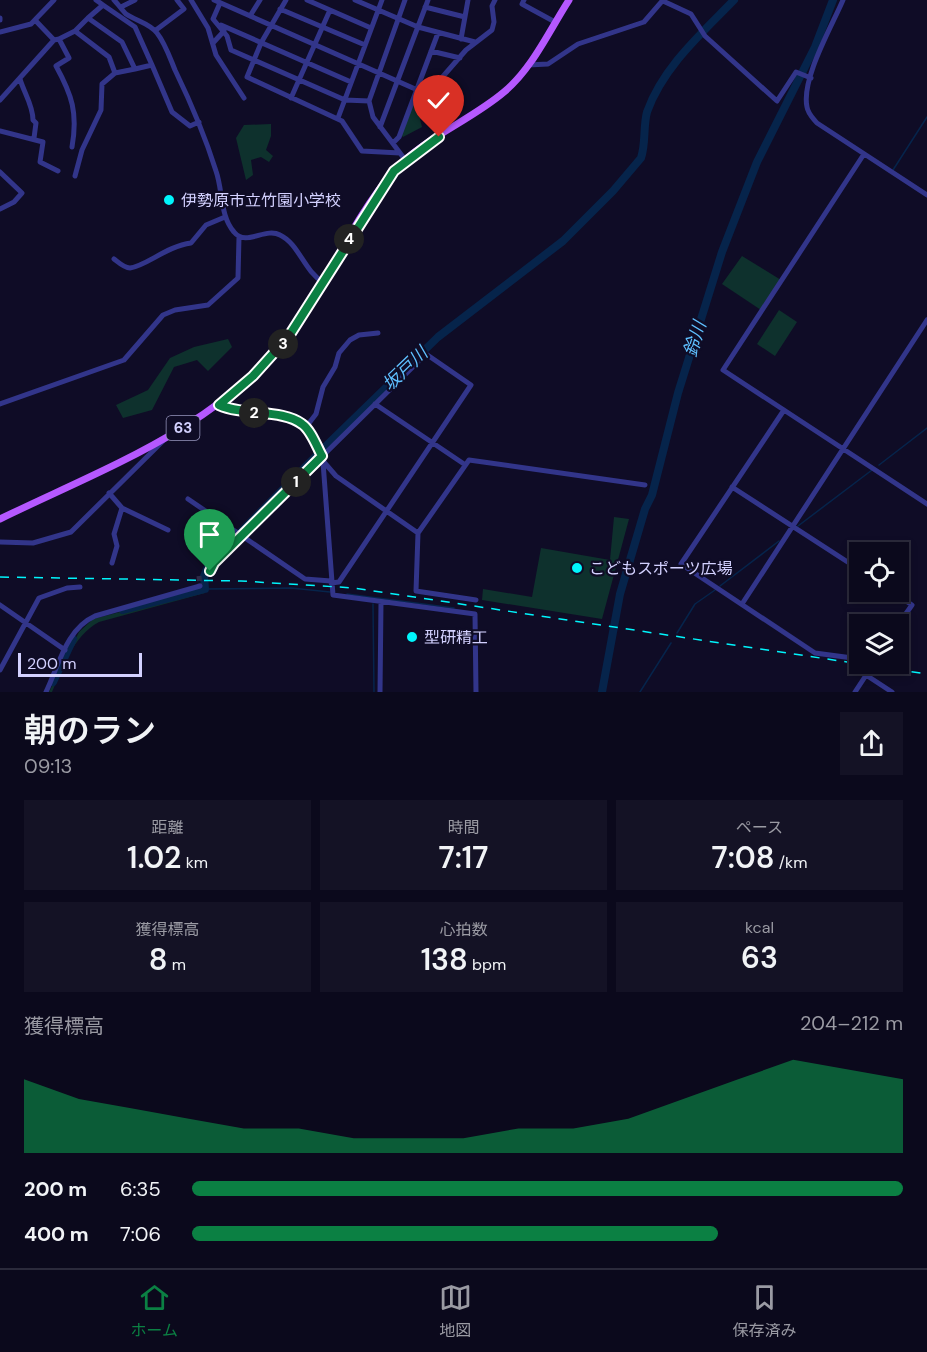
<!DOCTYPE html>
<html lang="ja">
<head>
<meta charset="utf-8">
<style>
  :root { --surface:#0b091c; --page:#141225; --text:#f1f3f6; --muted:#9a9aa3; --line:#2b2a3b; --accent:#0b8043 }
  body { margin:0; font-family:"DM Sans","Noto Sans JP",sans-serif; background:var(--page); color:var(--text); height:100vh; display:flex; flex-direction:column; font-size:22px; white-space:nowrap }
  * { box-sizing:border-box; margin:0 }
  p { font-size:20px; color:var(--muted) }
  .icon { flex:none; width:33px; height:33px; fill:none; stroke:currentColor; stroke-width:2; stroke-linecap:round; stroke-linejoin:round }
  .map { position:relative; height:692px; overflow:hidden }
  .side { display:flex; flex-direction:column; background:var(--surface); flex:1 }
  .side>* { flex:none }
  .fabs { position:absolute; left:849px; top:542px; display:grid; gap:12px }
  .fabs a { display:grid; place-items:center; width:60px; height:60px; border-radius:0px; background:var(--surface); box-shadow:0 3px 9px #0003,0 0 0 2px var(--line); font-size:30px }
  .scale { position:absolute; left:18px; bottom:15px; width:124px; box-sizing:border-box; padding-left:6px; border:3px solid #d3d1ff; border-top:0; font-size:16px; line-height:21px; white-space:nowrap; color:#d3d1ff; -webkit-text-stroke:4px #0f0c26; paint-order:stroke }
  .pin { position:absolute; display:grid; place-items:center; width:51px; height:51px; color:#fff; margin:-62px -26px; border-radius:50% 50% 50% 0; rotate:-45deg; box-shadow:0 0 6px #0007 }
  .pin .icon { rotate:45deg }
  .km { position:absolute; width:30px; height:30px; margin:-15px; border-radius:50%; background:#222; color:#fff; font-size:16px; line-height:30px; text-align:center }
  .round { display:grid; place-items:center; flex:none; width:63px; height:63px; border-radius:0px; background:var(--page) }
  .headline { display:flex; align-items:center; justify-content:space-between; height:102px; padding:0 24px }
  h1 { font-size:33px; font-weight:600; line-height:45px }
  .figures { display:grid; grid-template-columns:repeat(3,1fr); gap:9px; height:102px; padding:6px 24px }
  .figures div { display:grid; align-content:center; border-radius:0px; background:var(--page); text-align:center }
  .figures b { font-size:30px; font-weight:600 }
  .figures small { font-size:16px; font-weight:400 }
  .figures p { font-size:16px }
  .chart { height:168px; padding:12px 24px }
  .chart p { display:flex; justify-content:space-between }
  .chart svg { width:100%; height:108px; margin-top:6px; fill:var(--accent); opacity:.7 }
  ul { padding:0 24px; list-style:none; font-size:20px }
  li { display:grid; grid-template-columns:96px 72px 1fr; align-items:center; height:45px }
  li i { height:15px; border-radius:8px; background:var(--accent) }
  .menu { display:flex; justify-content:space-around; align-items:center; height:84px; border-top:2px solid var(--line); background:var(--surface); font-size:16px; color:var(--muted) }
  .menu a { display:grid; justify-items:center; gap:3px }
  .menu .selected { color:var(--accent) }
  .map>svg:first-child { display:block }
  .green { fill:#0e312d }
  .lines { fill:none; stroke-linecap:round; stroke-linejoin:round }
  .stream { stroke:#06244b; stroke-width:1.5 }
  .river { stroke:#06244b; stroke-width:8 }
  .minor-tunnel { stroke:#2c2a47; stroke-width:5; stroke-dasharray:5 2.5; stroke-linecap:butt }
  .minor { stroke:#32358a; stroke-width:5 }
  .major { stroke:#b558ff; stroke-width:7 }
  .rail { stroke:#00f5fc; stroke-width:1.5; stroke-dasharray:9 8; stroke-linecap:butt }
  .route-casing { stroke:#fff; stroke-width:12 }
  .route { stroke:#0b8043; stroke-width:8 }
  .poi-dot { fill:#00f5fc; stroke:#0f0c26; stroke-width:2 }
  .labels { text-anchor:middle; stroke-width:4.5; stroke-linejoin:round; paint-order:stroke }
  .shield { fill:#0f0c26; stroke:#9896be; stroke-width:1.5 }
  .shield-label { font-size:15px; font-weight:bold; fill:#d3d1ff }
  .poi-label { font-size:16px; fill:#d3d1ff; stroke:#0f0c26; text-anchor:start }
  .water-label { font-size:18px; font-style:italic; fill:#5fc0ff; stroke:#0f0c26 }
</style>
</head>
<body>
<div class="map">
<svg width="927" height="692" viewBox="0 0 927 692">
  <rect width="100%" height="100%" fill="#0f0c26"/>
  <!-- green -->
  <path class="green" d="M417 92H431L437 104 420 119 422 127 403 137 401 135Z
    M271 124V136L266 150 273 156 269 162 261 157 251 160 253 175 246 180 236 138 244 125Z
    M742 256 781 280 761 310 722 284Z
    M779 310 797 322 775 356 757 344Z
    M228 339 232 347 208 371 197 360 174 367 152 410 123 418 116 405 148 390 170 358 194 347Z
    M614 517 629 519 602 619 482 600 483 589 532 597 541 548 610 560Z
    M205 590V593L99 622C73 636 64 666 52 692H49L79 632 93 619Z"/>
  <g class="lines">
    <!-- stream -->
    <path class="stream" d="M893 170 927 117
      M879 465 927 428
      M798 526 872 470
      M720 586 779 541
      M205 589 291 588 330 592
      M347 594 454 608
      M373 604 374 692
      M677 633 695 604 715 590
      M640 692 671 643"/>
    <!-- river -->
    <path class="river" d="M123 610 205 589 204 576 209 564 330 442 438 337 563 241 613 191 641 158C646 143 643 127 647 112 663 67 702 33 734 0
      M53 682 73 639
      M602 692 620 594 645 509 652 495 678 393 722 252 757 162 815 47 833 0"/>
    <!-- minor-tunnel -->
    <path class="minor-tunnel" d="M199 576 200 586"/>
    <!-- minor -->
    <path class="minor" d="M114 0C118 4 122 10 126 14 136 21 149 23 157 33 165 43 170 58 175 70 191 103 205 136 216 171 223 191 220 216 234 232 246 247 265 227 280 235 299 244 304 271 323 282
      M191 0 208 28 216 55 244 98
      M214 0 422 92 432 89 466 50 492 30 494 22 492 6 495 0
      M286 0 261 43 247 77 342 121 362 151 400 153
      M307 0 371 28
      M355 0 418 27 475 42
      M405 0 369 101 373 117 406 161
      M524 0 522 4 555 22
      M843 0C832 26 801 79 807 107 808 114 813 118 817 123L927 195
      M663 1 691 14 705 36 777 101 796 72 811 78
      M220 3 213 19 227 36 231 50 345 100 369 101
      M103 5 135 27 152 65 135 69
      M121 7 135 0
      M425 7 465 17
      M280 9 365 45
      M250 16 260 0
      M0 18V20
      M35 20 54 40
      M221 25 351 82
      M156 30 184 9 177 0
      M75 31 88 18
      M0 32 31 24 54 0
      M461 39 468 0
      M213 43 224 31
      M431 51 460 58
      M152 65 172 112 190 126 199 122
      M528 65 548 64 578 44 644 22 663 0
      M20 79C24 93 33 105 33 120L36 123 34 138
      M291 98 330 10
      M0 100 54 40 59 39
      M338 118 382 0
      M380 127 428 0
      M0 131 43 142 40 162 58 171
      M393 143 399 137 438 33
      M72 147C78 113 72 95 56 66L69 58 59 39 75 31 109 57 115 73 135 69 122 42 88 18 103 5 96 0
      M864 154 723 370 927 504
      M0 172 22 193 14 202 0 209
      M75 176 82 150 101 110 102 84 115 73
      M114 259C118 262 124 268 130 268 146 266 167 246 191 243L206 225 225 217
      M0 404 124 360 163 315 175 310 208 305 238 278 239 237
      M375 404 464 464
      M219 405C245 417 277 410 302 424L323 461 336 476 418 533 469 460 645 485
      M784 410 681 564 815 653 860 659
      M306 427 316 414 323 387 335 367 339 353 350 340 359 335 378 333
      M323 462 333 595 475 614 476 692
      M732 487 860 570
      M109 493 122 508 168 530
      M188 499 305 579 331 581
      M418 533 416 591 476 600
      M0 542 33 543 71 532 165 439
      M112 563 117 546 114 534 122 508
      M210 571 214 563 426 354 471 385 339 582 331 583
      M891 591 912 605 898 625
      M742 604 927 320
      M0 605 65 650
      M0 670 39 598 67 588 80 587
      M866 675 892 692
      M46 692C59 665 66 629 95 616L200 586
      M380 692 381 602
      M855 692 874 663"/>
    <!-- major -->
    <path class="major" d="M0 519C100 470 220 427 288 336 327 285 351 221 393 172 423 138 470 121 504 92 532 69 549 31 569 0"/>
    <!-- rail -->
    <path class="rail" d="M0 577 241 581 354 588 927 674"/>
  </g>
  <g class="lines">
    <defs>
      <path id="route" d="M210 571 214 563 322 456C317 447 311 430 302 424 283 409 243 416 219 405L253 376 289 336 394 171 439 137"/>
    </defs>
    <!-- route casing -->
    <use href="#route" class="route-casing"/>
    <!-- route -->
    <use href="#route" class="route"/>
  </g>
  <!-- markers -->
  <g class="poi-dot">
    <circle cx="169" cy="200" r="6"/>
    <circle cx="577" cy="568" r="6"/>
    <circle cx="412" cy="637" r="6"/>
  </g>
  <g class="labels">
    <!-- shield labels -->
    <rect class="shield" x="166.5" y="416" width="33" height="24" rx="4.5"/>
    <g class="shield-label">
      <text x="183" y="433">63</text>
    </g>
    <!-- poi labels -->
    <g class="poi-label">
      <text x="181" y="206">伊勢原市立竹園小学校</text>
      <text x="589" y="574">こどもスポーツ広場</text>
      <text x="424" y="643">型研精工</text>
    </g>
    <!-- water labels -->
    <g class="water-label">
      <text transform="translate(695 339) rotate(-73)" y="6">鈴川</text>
      <text transform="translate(405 369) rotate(-44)" y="6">坂戸川</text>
    </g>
  </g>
</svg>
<div class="fabs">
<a><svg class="icon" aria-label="locate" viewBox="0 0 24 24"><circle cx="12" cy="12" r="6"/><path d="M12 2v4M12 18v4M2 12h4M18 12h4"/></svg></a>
<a><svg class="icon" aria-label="layers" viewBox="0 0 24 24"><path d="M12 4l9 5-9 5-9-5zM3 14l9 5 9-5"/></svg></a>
</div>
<div class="scale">200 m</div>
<div class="pin" style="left:210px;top:571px;background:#1e9e55"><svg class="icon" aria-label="arrive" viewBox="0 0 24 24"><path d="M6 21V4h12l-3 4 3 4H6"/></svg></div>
<div class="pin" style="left:439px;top:137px;background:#d93025"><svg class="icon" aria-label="check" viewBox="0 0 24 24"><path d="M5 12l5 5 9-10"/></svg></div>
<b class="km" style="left:296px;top:482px">1</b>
<b class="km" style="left:254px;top:413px">2</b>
<b class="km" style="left:283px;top:344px">3</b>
<b class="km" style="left:349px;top:239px">4</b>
</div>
<section class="side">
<div class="headline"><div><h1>朝のラン</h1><p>09:13</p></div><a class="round"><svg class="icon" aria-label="share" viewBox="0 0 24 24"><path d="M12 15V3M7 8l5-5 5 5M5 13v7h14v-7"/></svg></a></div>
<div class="figures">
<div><p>距離</p><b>1.02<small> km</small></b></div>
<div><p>時間</p><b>7:17</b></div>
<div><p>ペース</p><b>7:08<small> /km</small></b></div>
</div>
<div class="figures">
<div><p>獲得標高</p><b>8<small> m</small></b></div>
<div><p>心拍数</p><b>138<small> bpm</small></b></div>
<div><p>kcal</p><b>63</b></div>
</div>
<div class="chart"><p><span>獲得標高</span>204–212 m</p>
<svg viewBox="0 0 160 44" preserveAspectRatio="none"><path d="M0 44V14L10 22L20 26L30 30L40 34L50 34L60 38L70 38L80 38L90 34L100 34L110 30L120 22L130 14L140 6L150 10L160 14V44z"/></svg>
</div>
<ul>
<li><b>200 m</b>6:35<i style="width:100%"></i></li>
<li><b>400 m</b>7:06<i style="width:74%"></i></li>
</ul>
</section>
<nav class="menu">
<a class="selected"><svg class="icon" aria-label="home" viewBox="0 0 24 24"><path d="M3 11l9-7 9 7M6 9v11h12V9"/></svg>ホーム</a>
<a><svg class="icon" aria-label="map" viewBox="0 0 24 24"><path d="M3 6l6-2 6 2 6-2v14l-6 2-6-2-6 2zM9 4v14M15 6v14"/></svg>地図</a>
<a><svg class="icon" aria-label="saved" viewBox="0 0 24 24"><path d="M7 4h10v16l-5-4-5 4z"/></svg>保存済み</a>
</nav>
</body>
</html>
